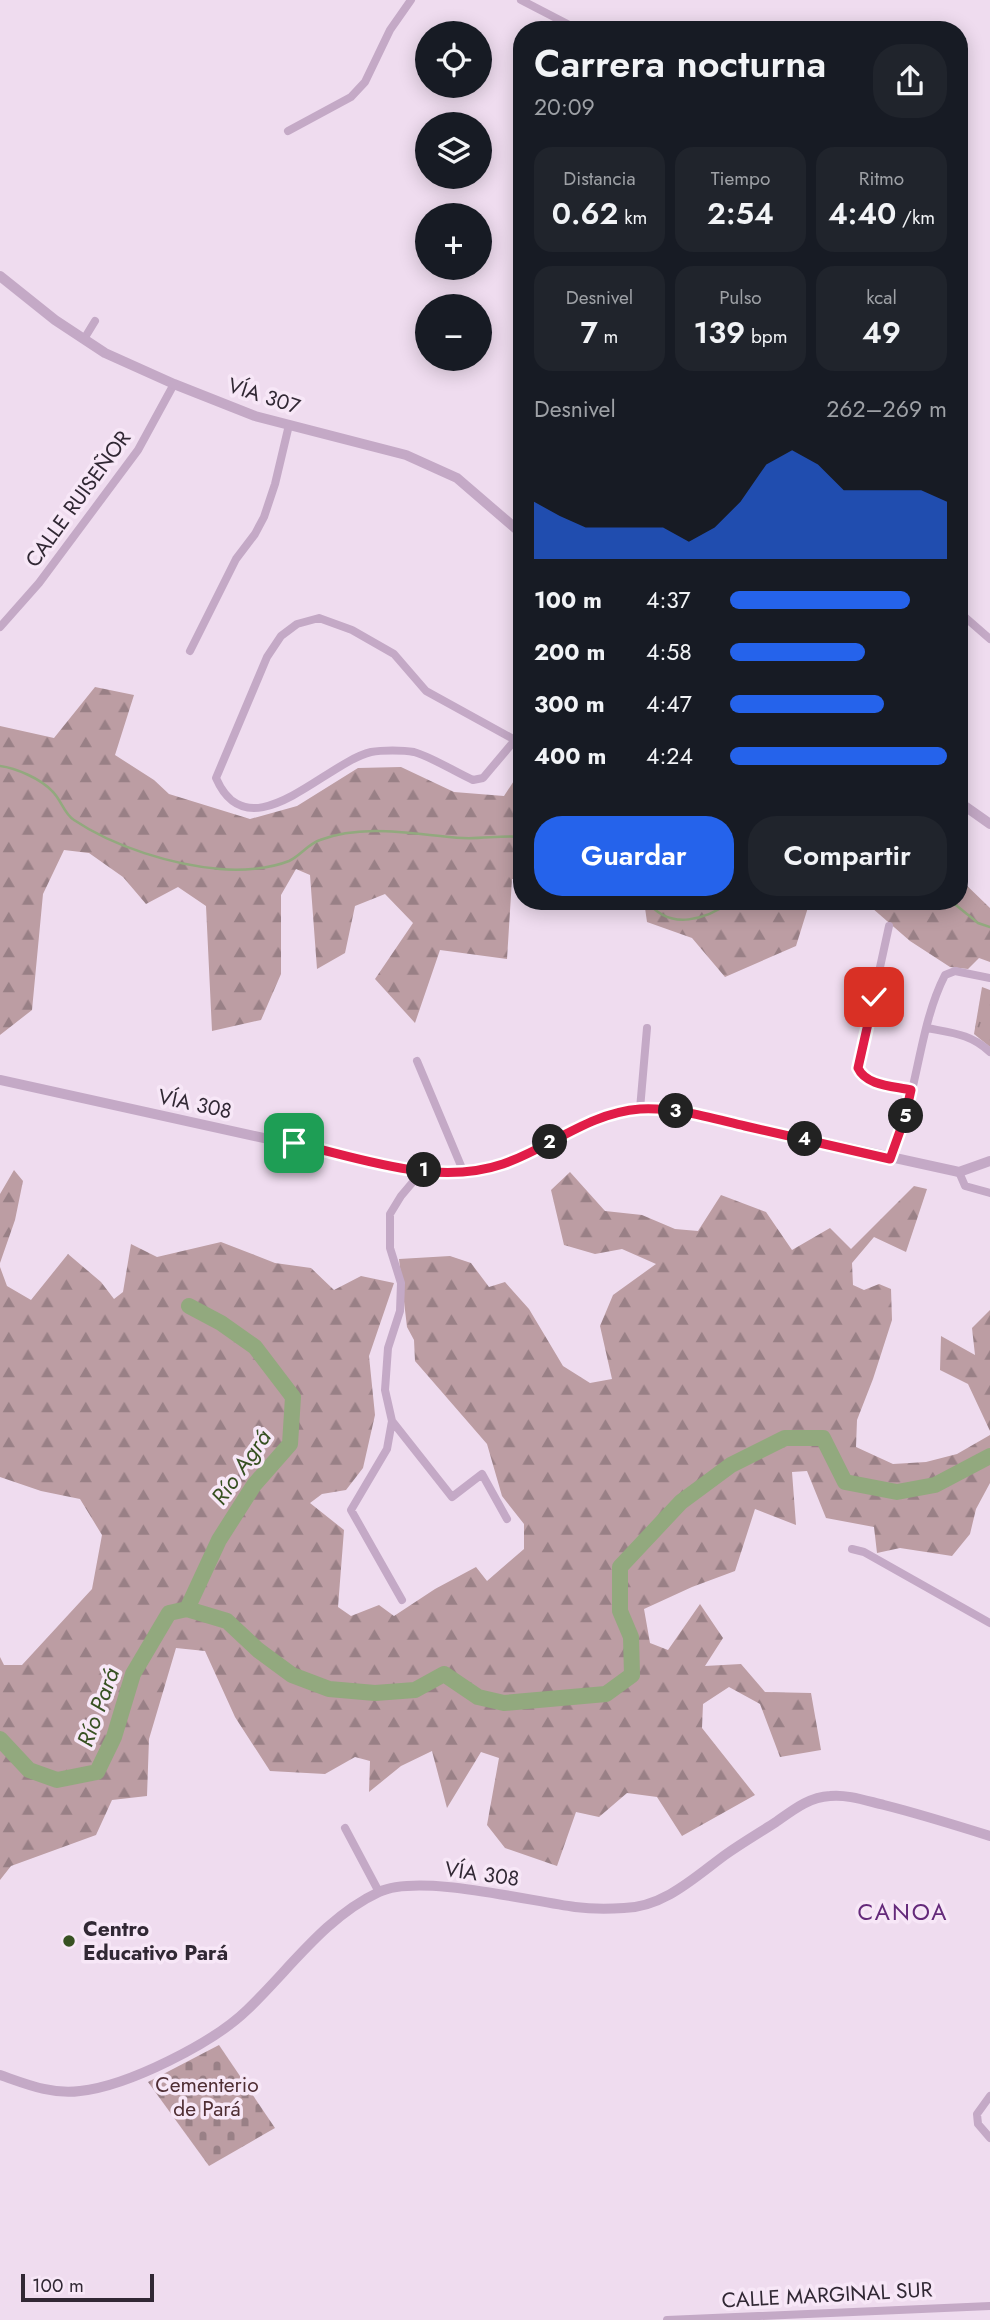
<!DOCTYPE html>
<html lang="es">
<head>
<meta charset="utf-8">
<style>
  :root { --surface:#171b24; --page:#20242c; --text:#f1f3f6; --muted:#9ea1a6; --accent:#2563eb }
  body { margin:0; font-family:Jost,sans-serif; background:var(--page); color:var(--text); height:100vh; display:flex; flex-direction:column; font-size:26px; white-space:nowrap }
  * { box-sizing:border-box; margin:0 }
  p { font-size:23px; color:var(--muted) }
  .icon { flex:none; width:38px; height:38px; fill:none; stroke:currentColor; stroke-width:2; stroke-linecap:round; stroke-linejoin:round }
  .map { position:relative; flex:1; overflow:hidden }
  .sheet { position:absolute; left:513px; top:21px; width:455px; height:889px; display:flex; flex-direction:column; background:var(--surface); border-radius:28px; box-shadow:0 4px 18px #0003 }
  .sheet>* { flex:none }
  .buttons { position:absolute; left:415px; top:21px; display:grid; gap:14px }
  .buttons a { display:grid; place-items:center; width:77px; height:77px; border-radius:50%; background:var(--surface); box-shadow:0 4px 18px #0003; font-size:35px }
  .scale { position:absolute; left:21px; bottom:18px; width:133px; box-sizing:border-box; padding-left:7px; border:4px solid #312834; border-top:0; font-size:19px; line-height:24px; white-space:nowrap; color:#312834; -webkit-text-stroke:5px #f7e7f7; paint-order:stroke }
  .pin { position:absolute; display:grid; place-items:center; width:60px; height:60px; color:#fff; margin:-30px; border-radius:14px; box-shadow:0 4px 10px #0006 }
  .km { position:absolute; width:35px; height:35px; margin:-18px; border-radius:50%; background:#222; color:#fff; font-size:19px; line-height:35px; text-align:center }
  .round { display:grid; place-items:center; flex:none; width:74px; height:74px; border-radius:28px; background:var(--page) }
  .summary { display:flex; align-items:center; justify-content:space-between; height:119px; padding:0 21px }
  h1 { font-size:38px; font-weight:600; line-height:52px }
  .figures { display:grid; grid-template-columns:repeat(3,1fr); gap:10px; height:119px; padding:7px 21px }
  .figures div { display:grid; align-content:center; border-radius:18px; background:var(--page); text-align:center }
  .figures b { font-size:30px; font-weight:600 }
  .figures small { font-size:19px; font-weight:400 }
  .figures p { font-size:19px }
  .chart { height:196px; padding:14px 21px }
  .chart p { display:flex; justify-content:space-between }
  .chart svg { width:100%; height:126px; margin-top:7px; fill:var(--accent); opacity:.7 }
  .primary-button { display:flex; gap:14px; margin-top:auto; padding:14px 21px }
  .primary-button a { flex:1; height:80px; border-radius:28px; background:var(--accent); color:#fff; font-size:28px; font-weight:600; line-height:80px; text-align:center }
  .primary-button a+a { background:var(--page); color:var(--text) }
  ul { padding:0 21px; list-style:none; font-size:23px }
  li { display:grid; grid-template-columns:112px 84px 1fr; align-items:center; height:52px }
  li i { height:18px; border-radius:9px; background:var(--accent) }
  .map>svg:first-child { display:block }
  .forest { fill:url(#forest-firs) }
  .cemetery { fill:url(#cemetery-stones) }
  .park { fill:url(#park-tufts) }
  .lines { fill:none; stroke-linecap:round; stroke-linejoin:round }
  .stream { stroke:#92a97e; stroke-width:2.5 }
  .river { stroke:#92a97e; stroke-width:16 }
  .minor { stroke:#c4a9c6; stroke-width:8 }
  .tertiary { stroke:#c4a9c6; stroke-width:10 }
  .route-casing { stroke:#fff; stroke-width:14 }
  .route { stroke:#e11d48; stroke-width:9 }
  .poi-dot { fill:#375122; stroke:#f7e7f7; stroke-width:2.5 }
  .labels { text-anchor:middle; stroke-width:7; stroke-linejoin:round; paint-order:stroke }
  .street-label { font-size:21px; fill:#312834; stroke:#f7e7f7 }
  .poi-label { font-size:21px; font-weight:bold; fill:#312834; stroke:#f7e7f7; text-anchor:start }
  .park-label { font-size:21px; fill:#4f2e33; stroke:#f7e7f7 }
  .water-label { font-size:23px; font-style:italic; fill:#375122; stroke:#f7e7f7 }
  .neighbourhood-label { font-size:23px; letter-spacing:2px; fill:#64297a; stroke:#f7e7f7 }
</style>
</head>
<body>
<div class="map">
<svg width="990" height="2320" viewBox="0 0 990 2320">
  <defs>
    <pattern id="forest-firs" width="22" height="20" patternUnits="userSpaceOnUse" patternTransform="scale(1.75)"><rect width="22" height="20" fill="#bc9da3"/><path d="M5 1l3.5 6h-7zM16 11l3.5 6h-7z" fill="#998086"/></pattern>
    <pattern id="cemetery-stones" width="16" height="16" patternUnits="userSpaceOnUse" patternTransform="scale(1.75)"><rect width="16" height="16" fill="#bc9da3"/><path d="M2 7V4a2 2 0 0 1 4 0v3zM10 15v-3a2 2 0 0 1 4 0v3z" fill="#998086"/></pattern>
    <pattern id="park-tufts" width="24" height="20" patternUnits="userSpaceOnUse" patternTransform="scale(1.75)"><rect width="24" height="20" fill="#bc9da3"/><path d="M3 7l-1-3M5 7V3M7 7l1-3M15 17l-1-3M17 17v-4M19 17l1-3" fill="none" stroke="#998086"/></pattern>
  </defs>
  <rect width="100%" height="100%" fill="#efdcef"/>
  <!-- forest -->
  <path class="forest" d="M95 687 134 695 115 755 154 780 169 794 250 819 297 806 358 768 401 767 454 792 504 796 521 770V879H512L507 959 440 950 415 1023 375 979 413 923 385 894 355 906 345 953 317 969 310 875 296 869 281 895V974L261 1020 212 1031 206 906 178 887 146 904 123 877 89 853 64 850 43 894 32 1010 0 1035V726L54 738Z
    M959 878 990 908V962L979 958 968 969 950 967 910 941 864 901H959Z
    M644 901H683L693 907 709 902 810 901 796 946 725 977 692 938 647 922Z
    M14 1170 23 1181 15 1220 0 1263V1194Z
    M570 1172 605 1211 642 1215 675 1229 698 1231 721 1195 766 1212 792 1250 830 1228 851 1249 914 1186 927 1189 906 1252 874 1237 852 1263 853 1285 864 1290 879 1284 891 1289 892 1320 873 1379 857 1420 856 1447 893 1464 926 1462 957 1454 990 1435V1483L976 1509 970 1534 952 1556 900 1548 877 1553 874 1527 826 1518 807 1471 792 1472 796 1525 755 1509 735 1571 692 1587 644 1609 650 1643 668 1650 700 1604 723 1638 705 1666 741 1664 765 1692 811 1693 821 1750 780 1757 760 1704 729 1687 703 1704 702 1728 755 1795 682 1836 657 1797 627 1793 599 1817 576 1812 557 1866 505 1848 487 1825 499 1758 481 1752 447 1808 432 1751 401 1766 369 1792 370 1761 355 1757 325 1774 270 1771 235 1717 205 1651 176 1648 149 1739 147 1796 112 1800 96 1835 11 1866 0 1880V1657L4 1665H22L92 1589 102 1535 80 1499 41 1491 0 1477V1267L7 1286 31 1300 68 1254 101 1282 114 1299 123 1292 131 1244 157 1257 221 1242 275 1263 311 1268 334 1290 361 1276 394 1283 369 1356 375 1415 363 1468 346 1490 322 1494 310 1503 344 1530 338 1607 351 1616 379 1605 394 1616 435 1589 476 1567 487 1581 524 1549V1524L502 1496 487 1444 415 1361 414 1340 407 1327 399 1259 450 1256 471 1263 489 1287 505 1282 529 1309 563 1366 590 1383 612 1379 600 1326 613 1295 656 1264 622 1249 595 1254 564 1245 551 1190Z
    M990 1310V1431L968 1384 940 1370 941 1336 975 1355 972 1328Z"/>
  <!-- cemetery -->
  <path class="cemetery" d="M219 2045 275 2128 209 2166 148 2082Z"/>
  <!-- park -->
  <path class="park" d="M982 987 990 990V1047L974 1034Z"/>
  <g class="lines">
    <!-- stream -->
    <path class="stream" d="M0 766C16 768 41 779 52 791 61 799 64 814 74 820 114 847 173 865 220 869 241 871 269 869 289 861 300 856 308 844 320 840 366 823 416 835 463 838 483 839 502 835 522 837
      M647 901C670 932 707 919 732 901
      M951 901 978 923 990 927"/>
    <!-- river -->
    <path class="river" d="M187 1609 219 1540 254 1485 290 1444 293 1397 255 1347 221 1323 189 1306
      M0 1739 29 1770 57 1780 97 1772 114 1737 133 1674 169 1613 187 1609 227 1621 258 1650 292 1675 329 1689 375 1693 415 1690 444 1674 478 1697 504 1703 606 1694 632 1675 631 1637 620 1611V1567L681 1502 731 1465 785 1438H823L845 1482 897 1492 935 1485 990 1456"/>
    <!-- minor -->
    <path class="minor" d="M521 0 579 30
      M288 131 351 97 365 82 390 30 411 0
      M84 339 95 321
      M959 612 990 639
      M0 627 39 583 138 450 174 384
      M190 651 236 559 255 534 264 517 275 484 289 425
      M515 740 483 778 473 780C455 772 432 757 414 752 403 750 382 750 371 752 325 763 249 854 216 778L267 657 281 636 297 624 319 618 352 630 394 654 426 691 515 740 522 739
      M889 926 858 1068C866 1086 894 1086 911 1090
      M927 1028C953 1033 971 1034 990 1052
      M417 1061 464 1173
      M640 1109 647 1028
      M890 1159C895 1145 901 1131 905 1117 919 1071 923 1018 945 975L955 971 990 978
      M959 1172 965 1186 990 1193
      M392 1421 452 1497 482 1474 507 1519
      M852 1549 864 1552 990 1623
      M402 1600 351 1510 387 1449 392 1421 385 1390 388 1348 400 1311 401 1283 390 1248V1214L401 1196 423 1170
      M345 1828 379 1892
      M990 2096 977 2114 978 2124 990 2138
      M667 2320 990 2306"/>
    <!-- tertiary -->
    <path class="tertiary" d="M0 276 55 320 105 353 174 384 255 416 406 455 457 478 522 534
      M959 802 990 824
      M0 1080 382 1164 450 1174 490 1168 505 1163 535 1151 577 1126 604 1116 640 1109 685 1112 959 1172 990 1161
      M0 2075C26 2084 52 2095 80 2091 128 2086 213 2043 247 2010 289 1970 325 1917 379 1892 419 1873 528 1901 575 1907 591 1909 608 1909 624 1908 664 1907 695 1877 725 1855 742 1843 759 1833 776 1822 793 1810 809 1797 830 1796 847 1794 867 1801 884 1805 920 1814 955 1825 990 1836"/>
  </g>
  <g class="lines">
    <defs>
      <path id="route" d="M294 1143C360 1158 436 1187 503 1164 550 1148 588 1113 640 1109 675 1107 711 1118 745 1126 793 1137 842 1148 890 1159L905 1117 911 1090C894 1086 866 1086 858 1068L874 997"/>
    </defs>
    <!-- route casing -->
    <use href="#route" class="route-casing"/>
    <!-- route -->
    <use href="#route" class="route"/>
  </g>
  <!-- markers -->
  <circle class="poi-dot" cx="69" cy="1941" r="7"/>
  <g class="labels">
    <!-- street labels -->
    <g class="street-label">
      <text transform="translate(264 396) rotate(18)" y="7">VÍA 307</text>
      <text transform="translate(78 499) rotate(-54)" y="7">CALLE RUISEÑOR</text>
      <text transform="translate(195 1104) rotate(12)" y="7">VÍA 308</text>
      <text transform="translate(482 1874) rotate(8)" y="7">VÍA 308</text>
      <text transform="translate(827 2295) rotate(-3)" y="7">CALLE MARGINAL SUR</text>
    </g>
    <!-- poi labels -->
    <g class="poi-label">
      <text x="83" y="1936">Centro<tspan x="83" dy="24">Educativo Pará</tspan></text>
    </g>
    <!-- park labels -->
    <g class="park-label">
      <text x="207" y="2092">Cementerio<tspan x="207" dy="24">de Pará</tspan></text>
    </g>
    <!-- water labels -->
    <g class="water-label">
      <text transform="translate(241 1467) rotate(-55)" y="8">Río Agrá</text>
      <text transform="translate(98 1707) rotate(-70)" y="8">Río Pará</text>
    </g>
    <!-- neighbourhood labels -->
    <g class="neighbourhood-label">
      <text x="903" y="1920">CANOA</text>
    </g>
  </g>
</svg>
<div class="buttons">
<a><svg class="icon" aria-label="locate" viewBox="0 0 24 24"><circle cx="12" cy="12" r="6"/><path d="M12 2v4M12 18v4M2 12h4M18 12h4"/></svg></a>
<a><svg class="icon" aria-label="layers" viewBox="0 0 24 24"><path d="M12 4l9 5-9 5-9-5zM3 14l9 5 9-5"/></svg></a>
<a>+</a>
<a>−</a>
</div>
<div class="scale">100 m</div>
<div class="pin" style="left:294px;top:1143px;background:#1e9e55"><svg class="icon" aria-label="arrive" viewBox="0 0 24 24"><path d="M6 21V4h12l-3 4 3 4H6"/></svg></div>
<div class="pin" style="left:874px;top:997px;background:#d93025"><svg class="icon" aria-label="check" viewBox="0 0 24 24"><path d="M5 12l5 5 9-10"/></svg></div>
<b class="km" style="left:424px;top:1170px">1</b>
<b class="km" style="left:550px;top:1142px">2</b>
<b class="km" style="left:676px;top:1111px">3</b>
<b class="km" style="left:805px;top:1139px">4</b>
<b class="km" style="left:906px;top:1116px">5</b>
<section class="sheet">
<div class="summary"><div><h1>Carrera nocturna</h1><p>20:09</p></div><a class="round"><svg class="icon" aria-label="share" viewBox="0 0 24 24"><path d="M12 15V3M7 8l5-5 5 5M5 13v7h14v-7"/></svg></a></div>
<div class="figures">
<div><p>Distancia</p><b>0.62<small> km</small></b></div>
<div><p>Tiempo</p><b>2:54</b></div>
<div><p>Ritmo</p><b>4:40<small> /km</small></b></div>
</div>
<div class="figures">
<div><p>Desnivel</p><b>7<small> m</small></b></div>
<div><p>Pulso</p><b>139<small> bpm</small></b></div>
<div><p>kcal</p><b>49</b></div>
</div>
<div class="chart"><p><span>Desnivel</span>262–269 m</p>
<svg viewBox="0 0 160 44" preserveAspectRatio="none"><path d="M0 44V24L10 29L20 33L30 33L40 33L50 33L60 38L70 33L80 24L90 11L100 6L110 11L120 20L130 20L140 20L150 20L160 24V44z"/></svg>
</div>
<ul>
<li><b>100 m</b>4:37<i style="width:83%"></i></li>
<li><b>200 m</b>4:58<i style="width:62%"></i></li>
<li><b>300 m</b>4:47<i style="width:71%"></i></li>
<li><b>400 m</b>4:24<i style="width:100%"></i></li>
</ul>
<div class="primary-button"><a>Guardar</a><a>Compartir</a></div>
</section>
</div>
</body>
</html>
